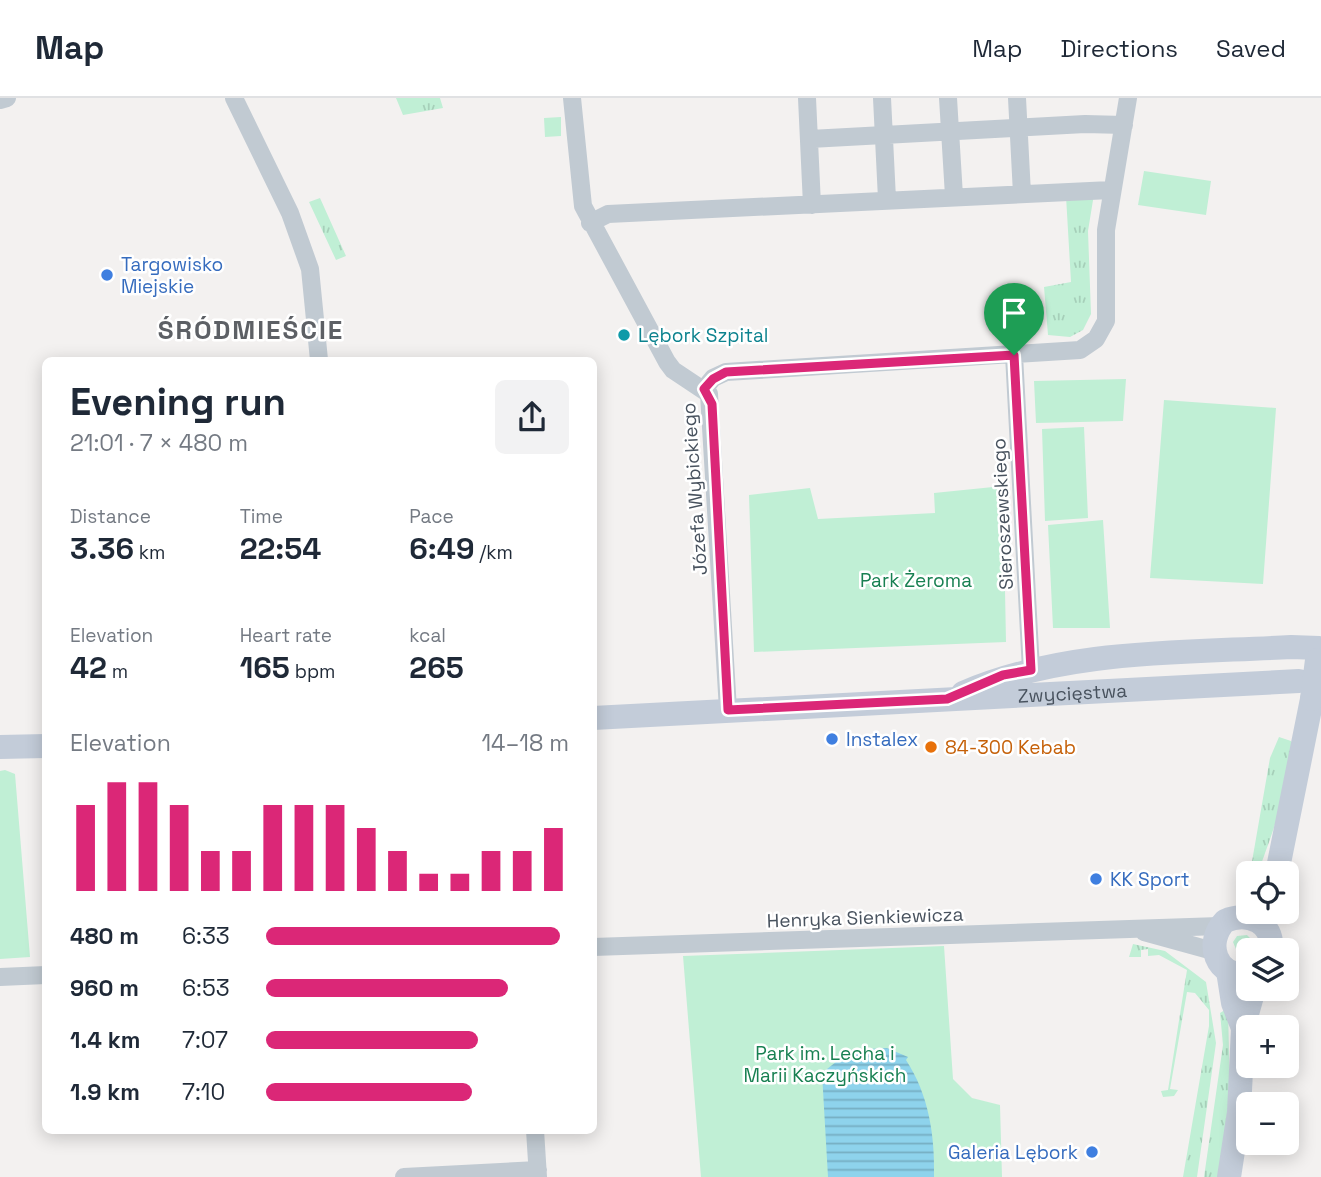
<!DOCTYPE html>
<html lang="en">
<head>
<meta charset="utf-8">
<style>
  :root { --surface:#fff; --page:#f2f2f3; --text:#1f2937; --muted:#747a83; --line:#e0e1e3; --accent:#db2777 }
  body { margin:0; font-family:"Space Grotesk",sans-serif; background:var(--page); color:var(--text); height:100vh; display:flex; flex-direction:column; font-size:26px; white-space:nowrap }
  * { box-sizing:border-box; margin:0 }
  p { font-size:23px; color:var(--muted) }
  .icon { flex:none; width:38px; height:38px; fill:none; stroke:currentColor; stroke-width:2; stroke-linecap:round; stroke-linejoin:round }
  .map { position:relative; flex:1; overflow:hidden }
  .panel { position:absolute; left:42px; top:259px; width:555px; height:777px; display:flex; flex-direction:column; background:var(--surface); border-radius:10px; box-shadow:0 4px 18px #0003 }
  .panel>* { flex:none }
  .tools { position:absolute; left:1236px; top:763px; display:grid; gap:14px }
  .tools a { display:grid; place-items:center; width:63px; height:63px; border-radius:10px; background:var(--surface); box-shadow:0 4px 18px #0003; font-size:35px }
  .pin { position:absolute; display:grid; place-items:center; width:60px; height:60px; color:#fff; margin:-72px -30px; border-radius:50% 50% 50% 0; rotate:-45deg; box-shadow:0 0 7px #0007 }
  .pin .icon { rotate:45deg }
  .round { display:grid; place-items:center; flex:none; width:74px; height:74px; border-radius:10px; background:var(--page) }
  .headline { display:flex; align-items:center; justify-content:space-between; height:119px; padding:0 28px }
  h1 { font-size:38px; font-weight:800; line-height:52px }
  .stats { display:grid; grid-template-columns:repeat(3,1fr); gap:10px; height:119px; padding:7px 28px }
  .stats div { display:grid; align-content:center }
  .stats b { font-size:30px; font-weight:800 }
  .stats small { font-size:19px; font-weight:400 }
  .stats p { font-size:19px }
  .chart { height:196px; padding:14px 28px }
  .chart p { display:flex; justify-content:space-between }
  .chart svg { width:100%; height:126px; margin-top:7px; stroke:var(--accent); stroke-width:6 }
  ul { padding:0 28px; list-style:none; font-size:23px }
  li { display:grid; grid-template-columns:112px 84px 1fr; align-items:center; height:52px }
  li i { height:18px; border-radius:9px; background:var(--accent) }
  header { display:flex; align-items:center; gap:42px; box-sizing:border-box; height:98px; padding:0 35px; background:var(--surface); border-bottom:2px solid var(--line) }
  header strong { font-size:33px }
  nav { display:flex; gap:38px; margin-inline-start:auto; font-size:24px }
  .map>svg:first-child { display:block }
  .grass { fill:url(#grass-tufts) }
  .park { fill:#c0efd5 }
  .water { fill:url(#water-rules) }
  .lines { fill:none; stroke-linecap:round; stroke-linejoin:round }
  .street { stroke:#c1cad2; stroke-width:18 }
  .secondary { stroke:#c3ccd9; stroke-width:24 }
  .secondary-bridge { stroke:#c3ccd9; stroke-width:24 }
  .route-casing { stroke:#fff; stroke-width:14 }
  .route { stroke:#db2777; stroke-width:9 }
  .shop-dot { fill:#3f7fe0; stroke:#fff; stroke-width:2.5 }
  .culture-dot { fill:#0f9aa8; stroke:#fff; stroke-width:2.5 }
  .food-dot { fill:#e8710a; stroke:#fff; stroke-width:2.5 }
  .labels { text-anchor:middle; stroke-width:5; stroke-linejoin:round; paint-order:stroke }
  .shop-label { font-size:19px; fill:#366cbe; stroke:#fff; text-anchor:start }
  .culture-label { font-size:19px; fill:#0d838f; stroke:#fff; text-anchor:start }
  .street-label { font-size:19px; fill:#48525e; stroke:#fff }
  .park-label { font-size:19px; fill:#188052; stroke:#fff }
  .food-label { font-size:19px; fill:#c56008; stroke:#fff; text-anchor:start }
  .district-label { font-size:26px; font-weight:bold; letter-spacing:2px; fill:#5d6065; stroke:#fff }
</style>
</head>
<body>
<header>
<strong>Map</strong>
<nav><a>Map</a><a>Directions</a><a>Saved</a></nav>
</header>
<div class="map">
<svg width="1321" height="1079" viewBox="0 0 1321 1079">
  <defs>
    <pattern id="grass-tufts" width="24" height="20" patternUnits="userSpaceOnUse" patternTransform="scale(1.75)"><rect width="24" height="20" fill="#c0efd5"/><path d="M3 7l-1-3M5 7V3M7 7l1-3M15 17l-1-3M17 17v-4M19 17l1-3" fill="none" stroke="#a6cfb9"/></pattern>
    <pattern id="water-rules" width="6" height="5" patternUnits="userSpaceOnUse" patternTransform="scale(1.75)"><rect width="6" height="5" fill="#8ed3ec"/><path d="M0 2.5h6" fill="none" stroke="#76aec2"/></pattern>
  </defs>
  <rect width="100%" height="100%" fill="#f3f1f0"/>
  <!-- grass -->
  <path class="grass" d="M396 0H440L443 10 403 17Z
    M561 19V38L545 39 544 20Z
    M1094 96 1088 133 1091 216 1083 232 1070 239 1048 237 1044 189 1071 184 1066 98Z
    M320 100 346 158 336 162 309 104Z
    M1279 639 1291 643C1301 663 1266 751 1258 775H1250L1270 660Z
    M1247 837 1252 842V852H1248V856H1238L1233 844 1237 838Z
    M1133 846 1165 853 1206 884 1216 945 1197 1079H1183L1209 928V912L1195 895 1187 894 1170 991 1178 992 1174 998 1163 999 1161 993 1168 992 1187 872 1159 857 1148 858V851L1141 852V859H1129Z
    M1228 910 1230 999 1218 1079H1204L1223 947 1220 915Z"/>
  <!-- park -->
  <path class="park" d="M1144 73 1211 83 1206 117 1138 107Z
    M1126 281 1123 323 1036 325 1034 283Z
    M1164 302 1276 310 1263 486 1150 480Z
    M1084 329 1088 420 1045 423 1042 331Z
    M1003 388 1006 544 754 554 749 397 810 390 818 421 935 415 934 395Z
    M1103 422 1110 530H1053L1048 427Z
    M5 672 15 676 30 859 0 861V673Z
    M944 848 953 981 972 1000 1000 1007 1002 1079H701L683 858Z"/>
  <!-- water -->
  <path class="water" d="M887 950 908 959 906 962C929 997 935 1038 934 1079H828L822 975 851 952Z"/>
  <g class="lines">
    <!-- street -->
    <path class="street" d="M234 0 290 115 310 171 319 262
      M572 0 583 108 667 264 673 272 709 296 728 612
      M807 0 812 107
      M882 0 887 101
      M948 0 954 98
      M1017 0 1022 96
      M0 2 7 0
      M810 41 1085 26 1124 27
      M590 125 608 116 1111 92
      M1014 257 1031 572
      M704 291 713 280 726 274 1080 252 1096 241 1106 223V132L1128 0
      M1144 834 1213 853
      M593 849 1220 828
      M0 879 46 877
      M535 1032 538 1079
      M404 1079 538 1072"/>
    <!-- secondary -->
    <g class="secondary">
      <path d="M963 595C1065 551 1182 555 1291 549L1319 550 1317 562"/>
      <path id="s1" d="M593 620 1299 583"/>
      <path d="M0 649 46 648"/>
      <path d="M1277 775 1312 601"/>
      <path d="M1228 873 1233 905 1243 930"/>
      <path d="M1248 876C1216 880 1204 845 1225 823 1248 813 1274 824 1271 852"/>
      <path d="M1229 1079 1239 1014 1243 930 1254 891"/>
    </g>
    <!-- secondary-bridge -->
    <path class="secondary-bridge" d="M1312 601 1317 562"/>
  </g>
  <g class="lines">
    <defs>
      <path id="route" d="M1014 257 1031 572 1003 577 947 601 728 612 712 306 704 291 713 281 726 274Z"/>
    </defs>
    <!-- route casing -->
    <use href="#route" class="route-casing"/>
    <!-- route -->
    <use href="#route" class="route"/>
  </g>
  <!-- markers -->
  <g class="shop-dot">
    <circle cx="107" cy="177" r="7"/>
    <circle cx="832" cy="641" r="7"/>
    <circle cx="1096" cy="781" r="7"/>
    <circle cx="1092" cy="1054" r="7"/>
  </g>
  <circle class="culture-dot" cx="624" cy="237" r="7"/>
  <circle class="food-dot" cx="931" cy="649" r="7"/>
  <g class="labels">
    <!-- shop labels -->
    <g class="shop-label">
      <text x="121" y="173">Targowisko<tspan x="121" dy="22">Miejskie</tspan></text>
      <text x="846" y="648">Instalex</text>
      <text x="1110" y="788">KK Sport</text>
      <text x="1078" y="1061" text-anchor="end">Galeria Lębork</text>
    </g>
    <!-- culture labels -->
    <g class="culture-label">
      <text x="638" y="244">Lębork Szpital</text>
    </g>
    <!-- street labels -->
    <g class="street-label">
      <text transform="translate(694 391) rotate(-94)" y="7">Józefa Wybickiego</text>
      <text transform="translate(1002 416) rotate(-93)" y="7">Sieroszewskiego</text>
      <text dy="7" stroke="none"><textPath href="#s1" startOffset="480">Zwycięstwa</textPath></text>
      <text transform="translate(865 819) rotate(-2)" y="7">Henryka Sienkiewicza</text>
    </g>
    <!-- park labels -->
    <g class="park-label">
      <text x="916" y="489">Park Żeroma</text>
      <text x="825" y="962">Park im. Lecha i<tspan x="825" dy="22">Marii Kaczyńskich</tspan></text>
    </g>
    <!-- food labels -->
    <g class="food-label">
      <text x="945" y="656">84-300 Kebab</text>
    </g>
    <!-- district labels -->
    <g class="district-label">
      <text x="251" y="241">ŚRÓDMIEŚCIE</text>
    </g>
  </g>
</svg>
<div class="tools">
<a><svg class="icon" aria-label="locate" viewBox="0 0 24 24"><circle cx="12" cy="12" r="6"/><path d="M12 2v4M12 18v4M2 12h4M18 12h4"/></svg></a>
<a><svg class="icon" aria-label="layers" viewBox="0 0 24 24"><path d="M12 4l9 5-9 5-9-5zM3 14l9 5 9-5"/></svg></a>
<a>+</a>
<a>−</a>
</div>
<div class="pin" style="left:1014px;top:257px;background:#1e9e55"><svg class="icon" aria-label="arrive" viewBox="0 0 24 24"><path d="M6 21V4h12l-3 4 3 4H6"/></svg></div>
<section class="panel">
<div class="headline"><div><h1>Evening run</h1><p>21:01 · 7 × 480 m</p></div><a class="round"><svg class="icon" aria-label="share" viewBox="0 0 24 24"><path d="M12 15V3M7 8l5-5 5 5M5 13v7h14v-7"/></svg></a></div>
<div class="stats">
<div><p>Distance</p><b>3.36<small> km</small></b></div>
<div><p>Time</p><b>22:54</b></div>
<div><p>Pace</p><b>6:49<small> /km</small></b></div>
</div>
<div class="stats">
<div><p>Elevation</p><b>42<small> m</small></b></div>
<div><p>Heart rate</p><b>165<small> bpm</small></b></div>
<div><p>kcal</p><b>265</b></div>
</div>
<div class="chart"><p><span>Elevation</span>14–18 m</p>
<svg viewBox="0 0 160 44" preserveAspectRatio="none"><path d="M5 44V14M15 44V6M25 44V6M35 44V14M45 44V30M55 44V30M65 44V14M75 44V14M85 44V14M95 44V22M105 44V30M115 44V38M125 44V38M135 44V30M145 44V30M155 44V22"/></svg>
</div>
<ul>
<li><b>480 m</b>6:33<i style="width:97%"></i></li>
<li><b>960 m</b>6:53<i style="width:80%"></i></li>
<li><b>1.4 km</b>7:07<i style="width:70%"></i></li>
<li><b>1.9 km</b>7:10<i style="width:68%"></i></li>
</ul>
</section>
</div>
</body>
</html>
